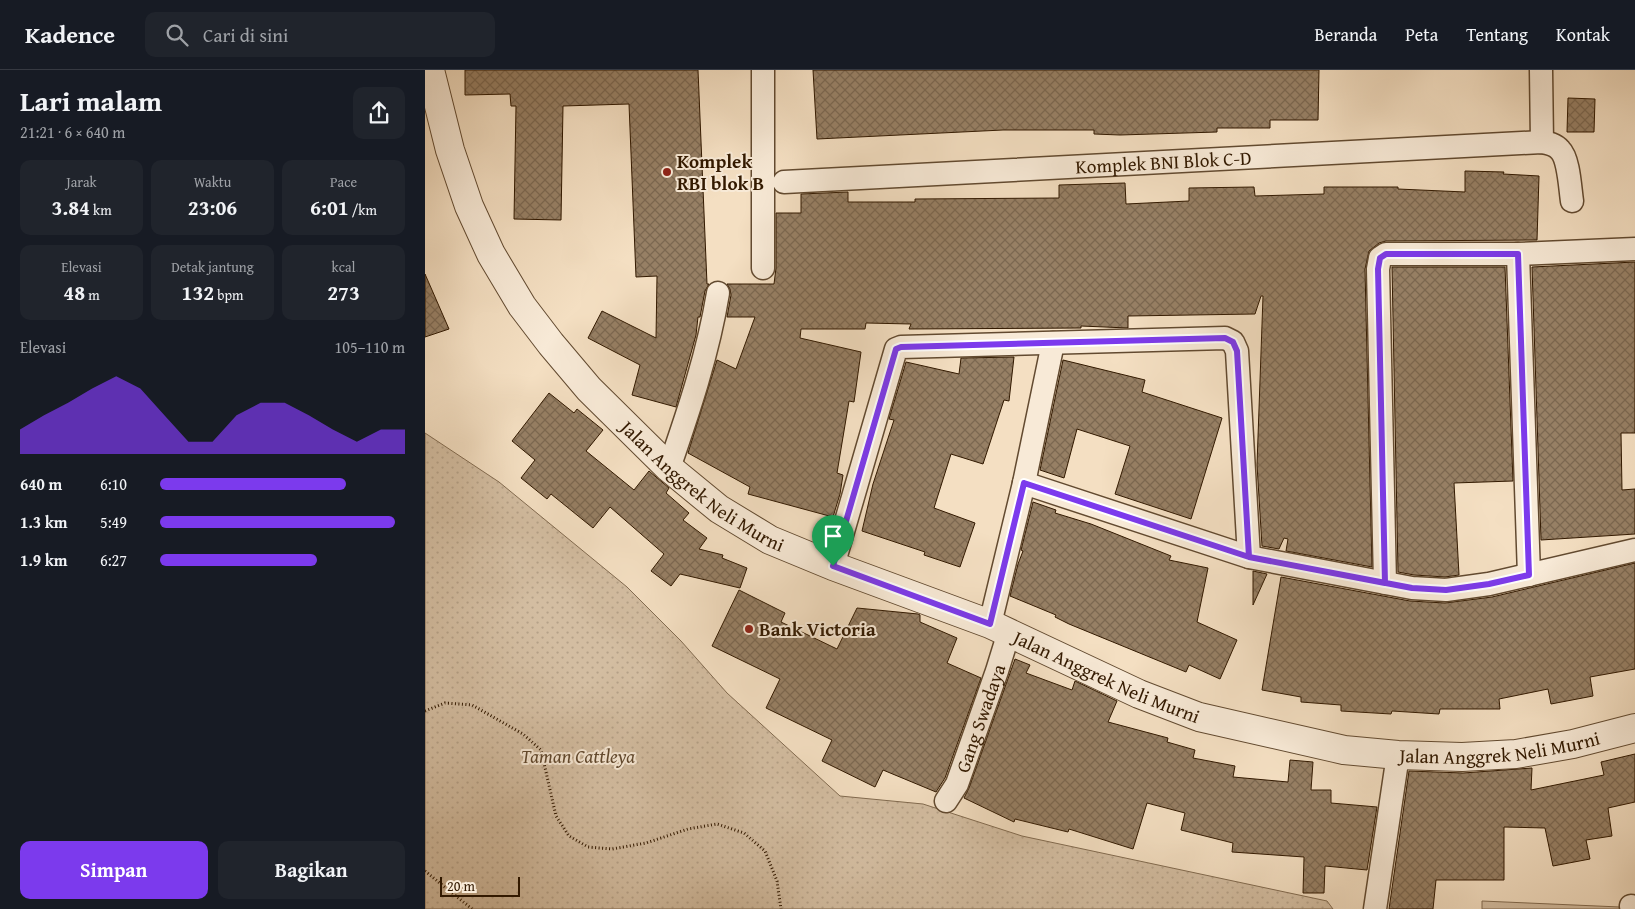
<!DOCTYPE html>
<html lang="id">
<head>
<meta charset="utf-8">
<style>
  :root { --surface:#171b24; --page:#20242c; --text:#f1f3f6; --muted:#9ea1a6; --line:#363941; --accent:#7c3aed }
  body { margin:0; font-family:"Gentium Book Plus",serif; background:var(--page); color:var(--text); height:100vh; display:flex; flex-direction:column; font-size:19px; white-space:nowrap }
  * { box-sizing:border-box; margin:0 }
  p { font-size:16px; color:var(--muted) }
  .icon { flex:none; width:28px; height:28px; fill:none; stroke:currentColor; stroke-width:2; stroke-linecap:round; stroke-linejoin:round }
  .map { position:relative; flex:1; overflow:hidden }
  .side { display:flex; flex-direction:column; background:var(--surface); width:425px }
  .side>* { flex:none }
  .scale { position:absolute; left:15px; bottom:12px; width:80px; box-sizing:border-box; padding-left:5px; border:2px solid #321900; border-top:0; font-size:14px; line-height:18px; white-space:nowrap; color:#321900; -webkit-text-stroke:4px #f8ead7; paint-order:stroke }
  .pin { position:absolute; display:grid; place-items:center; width:42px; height:42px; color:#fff; margin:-51px -21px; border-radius:50% 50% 50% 0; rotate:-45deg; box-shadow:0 0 5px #0007 }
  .pin .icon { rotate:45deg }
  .round { display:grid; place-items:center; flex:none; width:52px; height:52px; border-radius:10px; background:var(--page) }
  .head { display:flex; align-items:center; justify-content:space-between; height:85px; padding:0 20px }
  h1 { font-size:28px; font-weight:700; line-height:38px }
  .metrics { display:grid; grid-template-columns:repeat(3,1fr); gap:8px; height:85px; padding:5px 20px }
  .metrics div { display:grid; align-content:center; border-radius:10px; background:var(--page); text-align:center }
  .metrics b { font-size:21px; font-weight:700 }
  .metrics small { font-size:14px; font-weight:400 }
  .metrics p { font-size:14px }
  .chart { height:140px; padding:10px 20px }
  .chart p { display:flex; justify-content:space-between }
  .chart svg { width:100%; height:90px; margin-top:5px; fill:var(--accent); opacity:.7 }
  .button { display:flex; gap:10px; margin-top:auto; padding:10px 20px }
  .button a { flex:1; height:58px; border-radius:10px; background:var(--accent); color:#fff; font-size:20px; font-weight:700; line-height:58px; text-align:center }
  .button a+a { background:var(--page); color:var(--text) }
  ul { padding:0 20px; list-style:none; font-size:16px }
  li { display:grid; grid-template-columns:80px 60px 1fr; align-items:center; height:38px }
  li i { height:12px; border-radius:6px; background:var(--accent) }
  header { display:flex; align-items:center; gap:30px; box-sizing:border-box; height:70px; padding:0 25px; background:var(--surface); border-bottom:1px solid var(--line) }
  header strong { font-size:24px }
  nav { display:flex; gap:28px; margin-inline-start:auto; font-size:18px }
  .search { width:350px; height:45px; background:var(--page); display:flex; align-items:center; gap:12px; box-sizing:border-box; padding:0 18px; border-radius:10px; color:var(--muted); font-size:19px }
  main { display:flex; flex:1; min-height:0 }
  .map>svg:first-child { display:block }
  .park { fill:url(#park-dots); stroke:#826b50 }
  .garden { fill:#d3bda1; stroke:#826b50 }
  .building { fill:url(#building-cross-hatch); stroke:#321900 }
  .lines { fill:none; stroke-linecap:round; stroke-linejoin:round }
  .minor-casing { stroke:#624a30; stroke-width:25 }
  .tertiary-casing { stroke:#624a30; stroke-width:30 }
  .path { stroke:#321900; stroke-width:3; stroke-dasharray:1 2.5; stroke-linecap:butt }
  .minor { stroke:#f8ead7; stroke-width:22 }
  .tertiary { stroke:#f8ead7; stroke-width:28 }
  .route-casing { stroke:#fff; stroke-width:10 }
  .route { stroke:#7c3aed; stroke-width:6 }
  .poi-dot { fill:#8f2418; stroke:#f8ead7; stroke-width:2 }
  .labels { text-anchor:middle; stroke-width:4; stroke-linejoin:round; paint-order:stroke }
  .poi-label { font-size:19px; font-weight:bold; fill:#321900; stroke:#f8ead7; text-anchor:start }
  .street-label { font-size:19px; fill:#321900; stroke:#f8ead7 }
  .park-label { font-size:19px; font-style:italic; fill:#624a30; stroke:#f8ead7 }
</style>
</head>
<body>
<header>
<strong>Kadence</strong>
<div class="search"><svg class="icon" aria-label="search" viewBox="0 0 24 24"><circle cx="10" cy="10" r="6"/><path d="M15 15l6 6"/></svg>Cari di sini</div>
<nav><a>Beranda</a><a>Peta</a><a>Tentang</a><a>Kontak</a></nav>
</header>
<main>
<section class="side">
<div class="head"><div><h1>Lari malam</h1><p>21:21 · 6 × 640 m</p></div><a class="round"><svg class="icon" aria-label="share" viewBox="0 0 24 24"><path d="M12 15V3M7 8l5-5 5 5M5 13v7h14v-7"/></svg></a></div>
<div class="metrics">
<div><p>Jarak</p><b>3.84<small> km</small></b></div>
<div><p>Waktu</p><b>23:06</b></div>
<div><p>Pace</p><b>6:01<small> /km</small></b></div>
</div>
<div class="metrics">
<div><p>Elevasi</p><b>48<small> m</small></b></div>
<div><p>Detak jantung</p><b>132<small> bpm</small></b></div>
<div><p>kcal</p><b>273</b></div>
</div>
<div class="chart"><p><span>Elevasi</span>105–110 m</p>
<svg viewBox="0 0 160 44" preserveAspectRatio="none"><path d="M0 44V32L10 25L20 19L30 12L40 6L50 12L60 25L70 38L80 38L90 25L100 19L110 19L120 25L130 32L140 38L150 32L160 32V44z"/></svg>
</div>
<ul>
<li><b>640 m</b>6:10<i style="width:76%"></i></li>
<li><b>1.3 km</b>5:49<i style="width:96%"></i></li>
<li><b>1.9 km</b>6:27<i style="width:64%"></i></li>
</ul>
<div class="button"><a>Simpan</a><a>Bagikan</a></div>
</section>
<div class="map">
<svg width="1210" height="839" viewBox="0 0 1210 839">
  <defs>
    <pattern id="park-dots" width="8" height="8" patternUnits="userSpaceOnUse" patternTransform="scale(1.25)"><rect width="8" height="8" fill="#d3bda1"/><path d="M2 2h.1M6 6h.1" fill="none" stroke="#b6a289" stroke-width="1.8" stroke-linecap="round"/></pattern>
    <pattern id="building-cross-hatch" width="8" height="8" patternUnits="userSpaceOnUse" patternTransform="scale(1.25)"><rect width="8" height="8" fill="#978065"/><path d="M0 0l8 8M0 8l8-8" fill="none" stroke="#7c6851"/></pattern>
  </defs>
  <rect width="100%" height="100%" fill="#f4dfc2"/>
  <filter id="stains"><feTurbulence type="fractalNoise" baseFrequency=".004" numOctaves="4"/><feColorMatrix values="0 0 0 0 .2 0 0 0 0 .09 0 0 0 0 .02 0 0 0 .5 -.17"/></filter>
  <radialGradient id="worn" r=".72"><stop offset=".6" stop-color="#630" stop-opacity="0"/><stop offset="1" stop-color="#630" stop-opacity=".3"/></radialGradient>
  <!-- park -->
  <path class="park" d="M0 363 74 412 202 517 256 571 302 623 415 726 498 734 597 766 902 831 908 839H0Z"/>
  <!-- garden -->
  <path class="garden" d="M1057 831 1195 837V839H1057Z"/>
  <!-- building -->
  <path class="building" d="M40 0H273L282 214H284L280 221 275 247H273L271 265 251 337 207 325 215 295 163 268 177 241 231 268 232 206 211 207 204 34 138 36 136 150 89 149 91 36H86L85 24 40 25Z
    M388 0H894L893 50H845V58H792V62L695 65 669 64V60H578L392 69Z
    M1143 28 1170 29 1169 62H1142Z
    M1040 101 1079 102 1078 104 1114 106 1112 170 961 171 954 173 944 181 940 199 947 497 861 481 863 469 859 468 854 479 837 476 832 395 838 226H836L830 244 703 246V258L656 256V258L484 259 486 254 441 253 440 259H376L375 268 436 282 429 332 424 331 412 403 418 405 415 424 408 447 323 424 325 417 263 383 292 290 311 299 330 247H302L306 225 305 219 302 214H349L351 198V143H376V124L423 122V132H490V129L634 128V115L700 113 701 134 764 131V118L829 117 830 126 899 124V117H973V119L1040 122Z
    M1210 192V363H1196L1197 420 1210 419V464L1116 470 1107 197Z
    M967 197H1080L1088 411 1029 413 1034 505 1020 507 989 505 973 502Z
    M0 204 24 259 0 267Z
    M589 287 584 331 579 330 558 394 526 384 509 438 550 453 535 497 499 485 500 482 437 461 448 414 469 350 464 349 481 292 534 304 536 288Z
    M638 290 720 310 717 322 797 348 766 449 690 424 705 376 652 359 639 408 615 400Z
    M124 323 149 343 152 339 178 360 161 381 209 420 224 401 244 418 241 423 264 443 258 450 282 468 274 479 298 485 297 488 322 498 315 518 255 504 246 516 226 501 239 484 185 437 168 458 126 424 122 429 96 408 110 390 87 371Z
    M608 432 631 440 630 443 666 454 746 486 744 490 783 498 772 552 812 570 795 609 764 595 761 602 644 554 630 547 631 545 585 526 593 494 598 481 596 480Z
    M1210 493V599L1165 607 1168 626 1126 634 1123 619 1074 629 1075 639H1015L1014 644 967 641 966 644 916 641V635L876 632V627L837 620 856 507 985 531 1020 533 1067 527Z
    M828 501 842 504 828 535Z
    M314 520 360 543 356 552 412 579 432 538 493 544 495 545V552L532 568 522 593 556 608 520 708 511 722 458 700 450 717 397 691 407 670 341 638 355 609 287 576Z
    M590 589 605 595 601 603 647 620 650 611 692 631 683 652 743 668 742 672 770 680 768 688 810 696 808 707 863 712 865 690 888 692 886 720H906V733L952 737 942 800 900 796 899 823H878L879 787 807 782 808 773 756 760 760 743 722 733 708 779 644 759 643 762 590 749 589 752 539 728 544 718Z
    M1210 684V732L1183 738 1187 766 1161 770 1165 789 1128 796 1120 758 1079 757V810H1011L1008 839H964L984 701 1038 703 1107 698 1106 720 1179 705 1176 692Z"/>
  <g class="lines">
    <defs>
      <g id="minor">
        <path d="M1116 0 1117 72"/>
        <path id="s1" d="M359 112 1117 72C1123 73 1130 74 1135 80 1144 89 1145 118 1147 131"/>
        <path d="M1093 184 1104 505"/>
        <path d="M338 198V0"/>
        <path d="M244 398C264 340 283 284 293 223"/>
        <path d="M599 413 824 487 987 518 1021 520 1064 514 1210 480"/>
        <path d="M408 496 471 279 476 277 800 268 808 272 812 281 824 487"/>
        <path d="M960 513 953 199 955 188 961 184H1093L1210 179"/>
        <path d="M565 554 599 413 628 273"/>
        <path id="s2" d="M521 731 532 714 572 601 584 562"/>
        <path d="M1206 836 1210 837"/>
        <path d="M950 839 973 685"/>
      </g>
      <g id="tertiary">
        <path id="s3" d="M5 0 25 80 44 136 66 184 97 236 126 274 164 319 244 398 294 439 345 470 408 496 565 554 714 624 774 647 919 680 973 685 1037 687 1091 684 1148 674 1210 658"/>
      </g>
    </defs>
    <!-- minor casing -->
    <use href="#minor" class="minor-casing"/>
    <!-- tertiary casing -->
    <use href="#tertiary" class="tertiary-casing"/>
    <!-- path -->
    <path class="path" d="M0 641 20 633 47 635 98 664 116 680 131 746 144 766 163 777 187 779 221 773 263 759 292 754 319 763 340 781 352 811 356 839
      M0 801 47 839"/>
    <!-- minor -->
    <use href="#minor" class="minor"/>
    <!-- tertiary -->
    <use href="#tertiary" class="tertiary"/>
  </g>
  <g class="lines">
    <defs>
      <path id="route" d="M408 496 565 554 599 413 824 487 987 518 1021 520 1064 514 1104 505 1093 184H961L955 188 953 199 960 513 824 487 812 281 808 272 800 268 476 277 471 279 408 496"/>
    </defs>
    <!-- route casing -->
    <use href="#route" class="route-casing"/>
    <!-- route -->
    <use href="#route" class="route"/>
  </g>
  <!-- markers -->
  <g class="poi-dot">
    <circle cx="242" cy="102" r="5"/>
    <circle cx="324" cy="559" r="5"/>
  </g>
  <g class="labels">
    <!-- poi labels -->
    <g class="poi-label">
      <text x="252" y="98">Komplek<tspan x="252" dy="22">RBI blok B</tspan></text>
      <text x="334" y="566">Bank Victoria</text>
    </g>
    <!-- street labels -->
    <g class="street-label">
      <text dy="7" stroke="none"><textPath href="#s1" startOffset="380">Komplek BNI Blok C-D</textPath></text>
      <text dy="7" stroke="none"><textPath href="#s3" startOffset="512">Jalan Anggrek Neli Murni</textPath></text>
      <text dy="7" stroke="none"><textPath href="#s3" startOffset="962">Jalan Anggrek Neli Murni</textPath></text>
      <text dy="7" stroke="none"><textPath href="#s2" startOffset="90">Gang Swadaya</textPath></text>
      <text dy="7" stroke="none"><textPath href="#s3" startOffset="1368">Jalan Anggrek Neli Murni</textPath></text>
    </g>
    <!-- park labels -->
    <g class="park-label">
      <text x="153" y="693">Taman Cattleya</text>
    </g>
  </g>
  <rect width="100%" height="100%" filter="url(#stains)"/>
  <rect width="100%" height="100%" fill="url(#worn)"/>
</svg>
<div class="scale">20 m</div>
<div class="pin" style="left:408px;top:496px;background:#1e9e55"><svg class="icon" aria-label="arrive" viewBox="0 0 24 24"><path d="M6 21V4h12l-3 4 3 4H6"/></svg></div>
</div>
</main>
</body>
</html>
